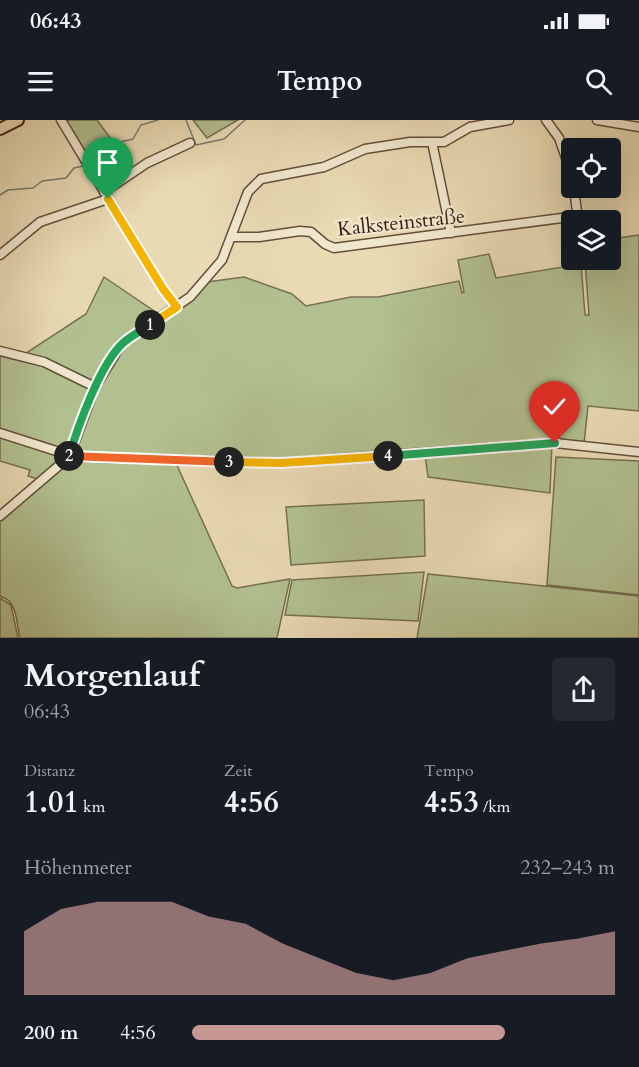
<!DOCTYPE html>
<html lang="de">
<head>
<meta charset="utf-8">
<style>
  :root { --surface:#171b24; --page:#242831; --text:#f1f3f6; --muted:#9ea1a6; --accent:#c59692 }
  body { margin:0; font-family:Cardo,serif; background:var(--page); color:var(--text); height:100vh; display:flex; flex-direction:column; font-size:22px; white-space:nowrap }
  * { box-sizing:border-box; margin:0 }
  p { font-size:20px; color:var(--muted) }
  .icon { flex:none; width:33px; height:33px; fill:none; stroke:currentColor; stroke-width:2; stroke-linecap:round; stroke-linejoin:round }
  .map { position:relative; height:518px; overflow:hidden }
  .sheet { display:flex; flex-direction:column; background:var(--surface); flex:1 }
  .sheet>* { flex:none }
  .buttons { position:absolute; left:561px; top:18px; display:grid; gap:12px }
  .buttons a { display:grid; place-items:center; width:60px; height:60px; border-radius:6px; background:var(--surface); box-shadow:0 6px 24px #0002; font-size:30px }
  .pin { position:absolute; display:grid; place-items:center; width:51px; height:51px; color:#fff; margin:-62px -26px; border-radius:50% 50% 50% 0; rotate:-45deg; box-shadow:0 0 6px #0007 }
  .pin .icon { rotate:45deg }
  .km { position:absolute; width:30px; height:30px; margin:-15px; border-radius:50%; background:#222; color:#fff; font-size:16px; line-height:30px; text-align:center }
  .round { display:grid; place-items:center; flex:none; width:63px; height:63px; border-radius:6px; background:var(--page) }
  .headline { display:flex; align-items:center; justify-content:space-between; height:102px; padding:0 24px }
  h1 { font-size:33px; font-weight:700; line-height:45px }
  .figures { display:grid; grid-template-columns:repeat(3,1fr); gap:9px; height:102px; padding:6px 24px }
  .figures div { display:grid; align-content:center }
  .figures b { font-size:30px; font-weight:700 }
  .figures small { font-size:16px; font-weight:400 }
  .figures p { font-size:16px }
  .chart { height:168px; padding:12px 24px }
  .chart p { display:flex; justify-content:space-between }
  .chart svg { width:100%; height:108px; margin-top:6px; fill:var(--accent); opacity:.7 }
  ul { padding:0 24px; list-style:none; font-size:20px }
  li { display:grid; grid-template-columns:96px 72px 1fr; align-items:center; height:45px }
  li i { height:15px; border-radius:8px; background:var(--accent) }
  .status { display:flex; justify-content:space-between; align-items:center; height:42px; padding:0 30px; background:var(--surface); direction:ltr }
  .status svg { height:16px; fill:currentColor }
  header { display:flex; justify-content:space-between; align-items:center; height:78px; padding:0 24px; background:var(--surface); font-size:27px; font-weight:700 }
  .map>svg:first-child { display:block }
  .green { fill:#b2c090; stroke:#757051; stroke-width:1.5 }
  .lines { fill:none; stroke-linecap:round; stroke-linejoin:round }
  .stream { stroke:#727c72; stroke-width:1.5 }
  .minor-casing { stroke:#644e3a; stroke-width:11 }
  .major-casing { stroke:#382012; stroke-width:14 }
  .minor { stroke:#f1e7ce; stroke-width:8 }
  .major { stroke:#e9dab4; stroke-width:10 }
  .split-1-casing { stroke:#fff; stroke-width:12 }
  .split-2-casing { stroke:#fff; stroke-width:12 }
  .split-3-casing { stroke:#fff; stroke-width:12 }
  .split-4-casing { stroke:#fff; stroke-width:12 }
  .split-5-casing { stroke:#fff; stroke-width:12 }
  .split-1 { stroke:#f5b400; stroke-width:8 }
  .split-2 { stroke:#22a559; stroke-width:8 }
  .split-3 { stroke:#f0652b; stroke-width:8 }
  .split-4 { stroke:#f5b400; stroke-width:8 }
  .split-5 { stroke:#22a559; stroke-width:8 }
  .labels { text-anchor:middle; stroke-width:4.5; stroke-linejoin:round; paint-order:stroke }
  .street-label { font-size:20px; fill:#382012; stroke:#f1e7ce }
</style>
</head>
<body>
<div class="status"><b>06:43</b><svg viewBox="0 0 49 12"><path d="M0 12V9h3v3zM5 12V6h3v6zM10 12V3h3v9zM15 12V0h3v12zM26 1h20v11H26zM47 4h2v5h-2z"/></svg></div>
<header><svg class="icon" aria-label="menu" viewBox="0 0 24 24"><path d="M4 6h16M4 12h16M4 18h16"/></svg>Tempo<svg class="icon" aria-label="search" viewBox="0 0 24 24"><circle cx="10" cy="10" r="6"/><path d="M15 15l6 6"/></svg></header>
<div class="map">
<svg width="639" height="518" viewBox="0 0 639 518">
  <rect width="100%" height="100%" fill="#e9dab4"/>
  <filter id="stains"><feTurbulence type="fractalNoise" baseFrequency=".00333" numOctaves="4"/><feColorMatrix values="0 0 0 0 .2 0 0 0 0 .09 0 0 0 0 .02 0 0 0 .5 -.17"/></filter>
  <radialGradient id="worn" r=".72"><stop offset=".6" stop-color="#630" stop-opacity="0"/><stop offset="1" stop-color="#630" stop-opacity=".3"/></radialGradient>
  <!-- green -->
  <path class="green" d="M63 0H97L111 19 89 43Z
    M193 0H238L207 18Z
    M639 115V291L588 286 584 324 552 321 550 373 428 357 425 334 284 340 73 333 97 272 118 231 167 196 207 162 244 157 292 174 306 186 351 177H378L459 161 462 173 464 172 458 140 489 134 496 158 581 144 585 195H589L585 140H610L611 119Z
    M104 157 160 195 121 221 95 265 23 235 86 194Z
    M0 232 40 242 92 268 69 331 0 312Z
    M0 315 59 336 62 340 40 360 28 356 30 350 0 341Z
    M556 337 639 341V475L547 465Z
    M72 339 175 341 232 466 237 468 290 459 277 518H20C16 502 18 481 0 476V400Z
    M424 380 425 436 291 445 286 387Z
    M424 452 418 501 285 495 292 460Z
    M428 454 639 476V518H417Z
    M0 478 11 485 18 518H0Z"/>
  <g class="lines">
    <!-- stream -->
    <path class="stream" d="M186 0 196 25 224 19 245 0
      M91 43C104 24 113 24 133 19L141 5 158 0
      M0 75 8 70 33 68 42 61 66 58 74 48 83 46"/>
    <defs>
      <path id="minor" d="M61 0 163 169 177 187
        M546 0 559 18 572 55
        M597 0 639 7
        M432 22 451 113
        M574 68 578 100
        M104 72 147 43 190 23
        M232 117H259L300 111 311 112 325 124 334 128 577 96
        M0 135 40 102 108 79
        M0 231 44 242 95 267
        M0 313 75 337 281 343 555 323 639 332
        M0 396 69 337 95 267 122 223 190 177 222 140 248 72 261 59 324 47 365 29 410 22H444L470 7 509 0"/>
      <path id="major" d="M0 9 18 0"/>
    </defs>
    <!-- minor casing -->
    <use href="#minor" class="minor-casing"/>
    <!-- major casing -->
    <use href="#major" class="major-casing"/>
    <!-- minor -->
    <use href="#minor" class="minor"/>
    <!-- major -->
    <use href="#major" class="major"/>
  </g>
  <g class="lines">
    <defs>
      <path id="split-1" d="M108 79 163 169 177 187 150 205"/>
      <path id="split-2" d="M69 336C78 307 100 244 123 223 131 216 142 210 150 205"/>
      <path id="split-3" d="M69 336 229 342"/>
      <path id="split-4" d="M229 342 281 343 388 336"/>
      <path id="split-5" d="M388 336 555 323"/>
    </defs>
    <!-- split-1 casing -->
    <use href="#split-1" class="split-1-casing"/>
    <!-- split-2 casing -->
    <use href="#split-2" class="split-2-casing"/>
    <!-- split-3 casing -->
    <use href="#split-3" class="split-3-casing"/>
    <!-- split-4 casing -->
    <use href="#split-4" class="split-4-casing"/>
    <!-- split-5 casing -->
    <use href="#split-5" class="split-5-casing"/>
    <!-- split-1 -->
    <use href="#split-1" class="split-1"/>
    <!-- split-2 -->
    <use href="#split-2" class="split-2"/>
    <!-- split-3 -->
    <use href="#split-3" class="split-3"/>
    <!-- split-4 -->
    <use href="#split-4" class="split-4"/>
    <!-- split-5 -->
    <use href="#split-5" class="split-5"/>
  </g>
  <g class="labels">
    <!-- street labels -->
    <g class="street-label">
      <text transform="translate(401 102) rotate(-6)" y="7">Kalksteinstraße</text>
    </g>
  </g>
  <rect width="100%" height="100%" filter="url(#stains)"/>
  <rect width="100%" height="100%" fill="url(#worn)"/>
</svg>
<div class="buttons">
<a><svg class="icon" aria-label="locate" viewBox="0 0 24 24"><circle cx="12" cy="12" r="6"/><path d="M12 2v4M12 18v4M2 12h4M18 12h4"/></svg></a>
<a><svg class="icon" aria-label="layers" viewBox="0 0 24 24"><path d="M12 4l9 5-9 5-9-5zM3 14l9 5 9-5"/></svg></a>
</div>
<div class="pin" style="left:108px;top:79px;background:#1e9e55"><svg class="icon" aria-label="arrive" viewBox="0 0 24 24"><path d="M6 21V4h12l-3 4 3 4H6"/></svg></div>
<div class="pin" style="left:555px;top:323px;background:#d93025"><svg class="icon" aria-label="check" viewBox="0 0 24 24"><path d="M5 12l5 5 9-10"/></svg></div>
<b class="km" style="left:150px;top:205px">1</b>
<b class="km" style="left:69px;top:336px">2</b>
<b class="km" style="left:229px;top:342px">3</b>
<b class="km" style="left:388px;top:336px">4</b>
</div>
<section class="sheet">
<div class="headline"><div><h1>Morgenlauf</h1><p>06:43</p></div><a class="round"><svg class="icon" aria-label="share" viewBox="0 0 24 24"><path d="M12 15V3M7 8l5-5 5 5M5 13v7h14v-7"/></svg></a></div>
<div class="figures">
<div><p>Distanz</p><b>1.01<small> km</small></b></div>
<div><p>Zeit</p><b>4:56</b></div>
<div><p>Tempo</p><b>4:53<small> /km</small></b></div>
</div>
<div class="chart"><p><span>Höhenmeter</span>232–243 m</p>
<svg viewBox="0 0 160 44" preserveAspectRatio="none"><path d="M0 44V18L10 9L20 6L30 6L40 6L50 12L60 15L70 23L80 29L90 35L100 38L110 35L120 29L130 26L140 23L150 21L160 18V44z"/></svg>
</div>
<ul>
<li><b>200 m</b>4:56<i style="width:74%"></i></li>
</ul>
</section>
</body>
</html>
